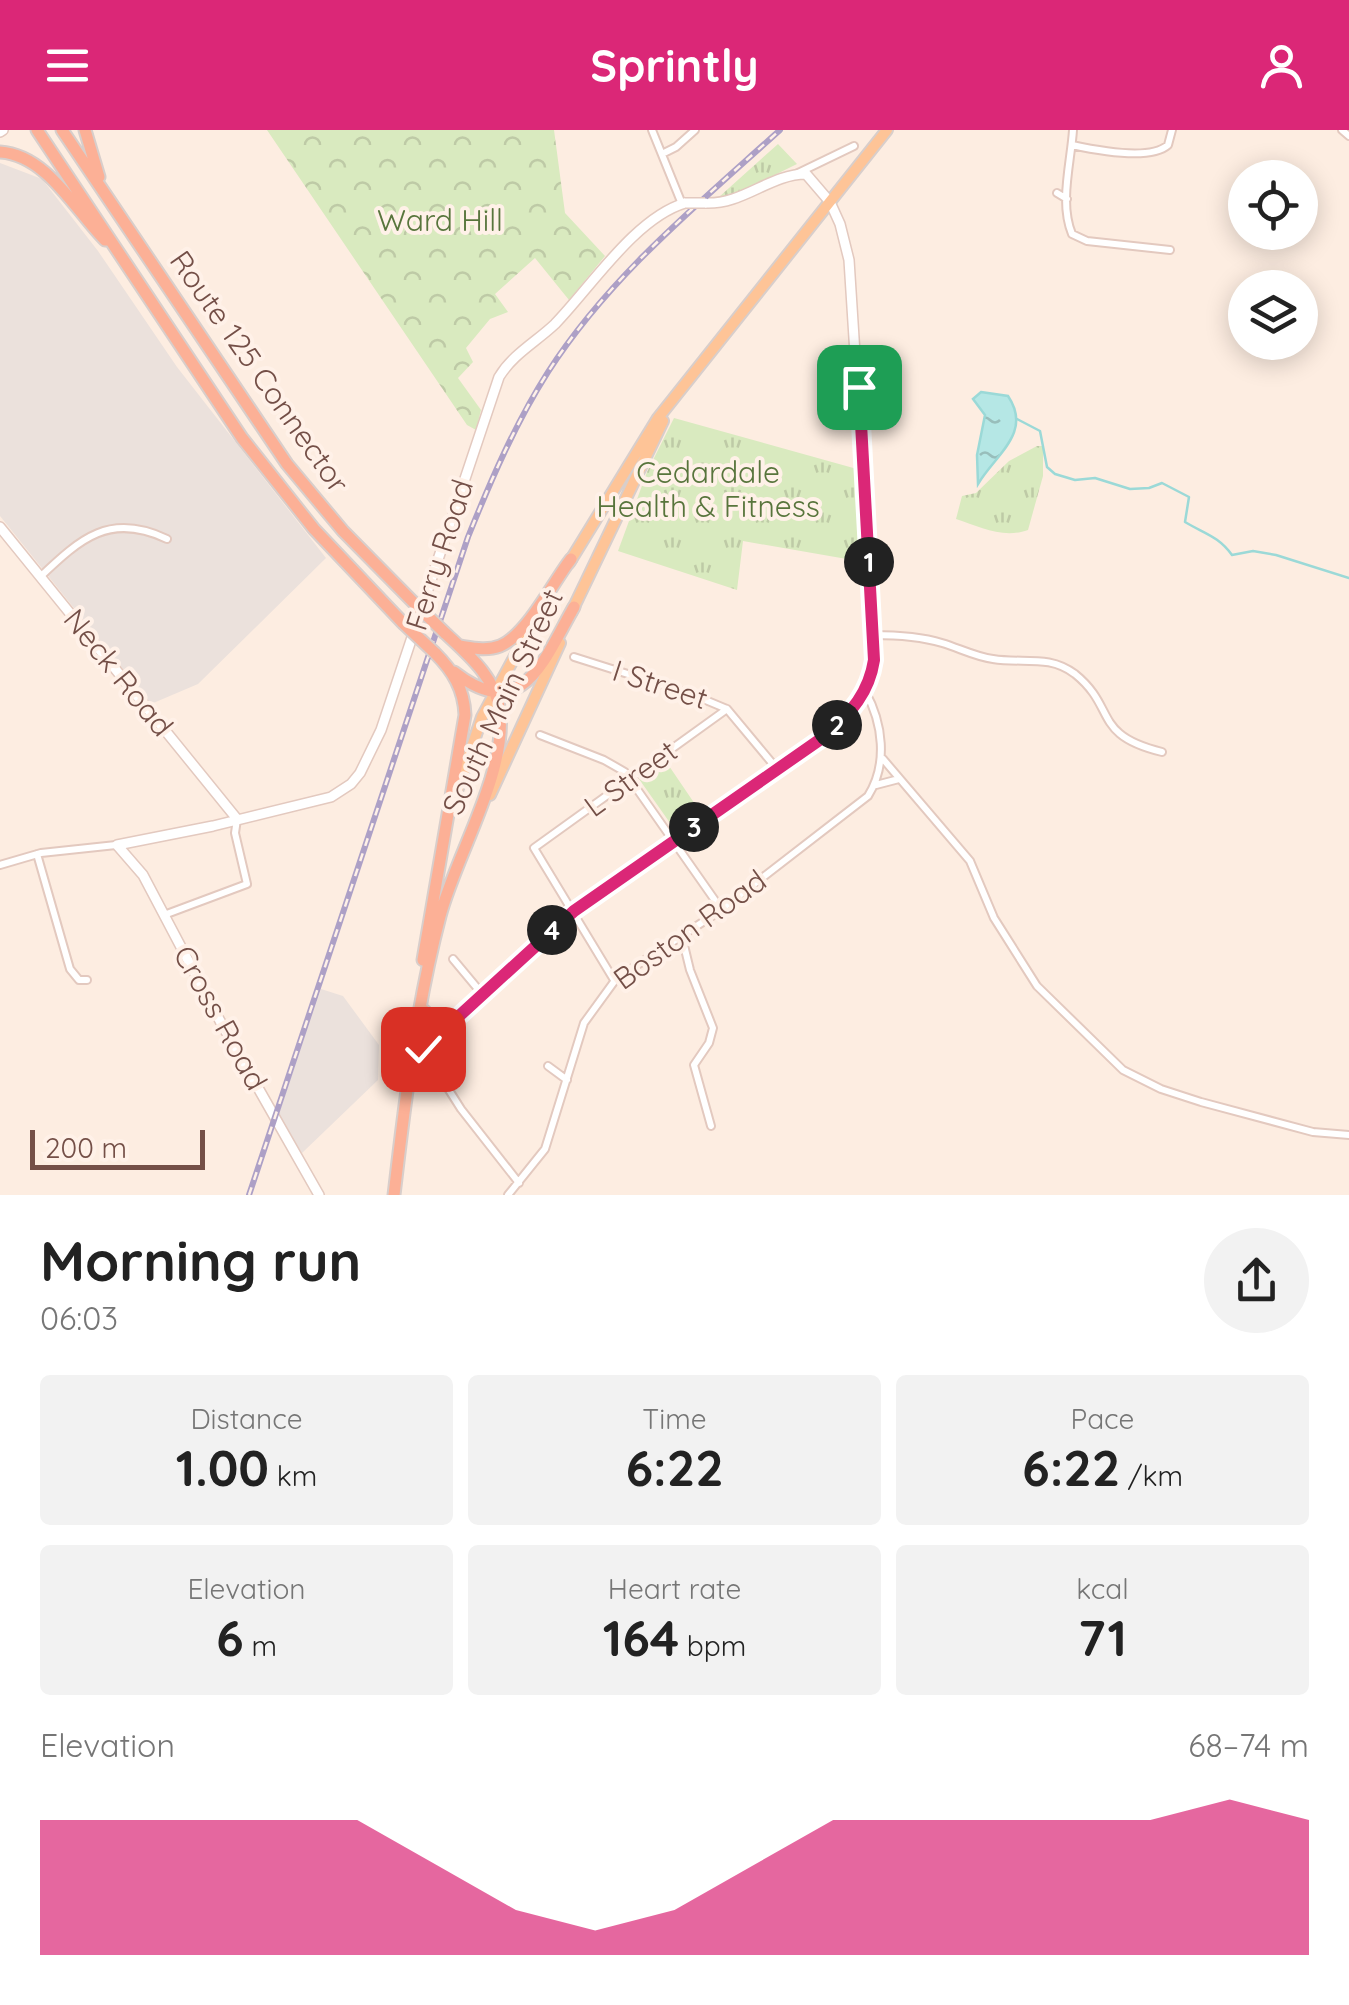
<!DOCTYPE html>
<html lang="en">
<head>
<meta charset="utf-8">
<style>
  :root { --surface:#fff; --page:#f2f2f2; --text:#222; --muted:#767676; --accent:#db2777 }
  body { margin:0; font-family:Quicksand,sans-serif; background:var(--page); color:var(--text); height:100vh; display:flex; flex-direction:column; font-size:38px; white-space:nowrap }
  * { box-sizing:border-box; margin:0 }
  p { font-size:32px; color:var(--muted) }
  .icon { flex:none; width:55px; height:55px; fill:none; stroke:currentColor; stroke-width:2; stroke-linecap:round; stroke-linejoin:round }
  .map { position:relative; height:1065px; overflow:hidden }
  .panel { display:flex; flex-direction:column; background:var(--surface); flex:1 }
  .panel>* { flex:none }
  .controls { position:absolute; left:1228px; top:30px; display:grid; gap:20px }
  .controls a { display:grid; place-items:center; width:90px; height:90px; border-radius:50%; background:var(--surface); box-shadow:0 5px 25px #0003; font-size:50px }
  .scale { position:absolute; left:30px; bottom:25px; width:175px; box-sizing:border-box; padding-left:10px; border:5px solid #744f47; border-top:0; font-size:28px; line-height:35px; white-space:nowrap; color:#744f47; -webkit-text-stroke:8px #fff1e8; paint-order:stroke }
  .pin { position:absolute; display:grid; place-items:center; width:85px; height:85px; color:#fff; margin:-42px; border-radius:20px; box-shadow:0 5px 15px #0006 }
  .km { position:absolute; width:50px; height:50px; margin:-25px; border-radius:50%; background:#222; color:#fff; font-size:28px; line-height:50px; text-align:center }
  .round { display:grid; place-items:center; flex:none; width:105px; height:105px; border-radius:52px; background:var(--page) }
  .overview { display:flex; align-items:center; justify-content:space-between; height:170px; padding:0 40px }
  h1 { font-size:55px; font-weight:800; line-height:75px }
  .stats { display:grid; grid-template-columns:repeat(3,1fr); gap:15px; height:170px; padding:10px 40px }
  .stats div { display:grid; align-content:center; border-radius:10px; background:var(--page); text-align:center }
  .stats b { font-size:50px; font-weight:800 }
  .stats small { font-size:28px; font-weight:400 }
  .stats p { font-size:28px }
  .chart { height:280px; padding:20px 40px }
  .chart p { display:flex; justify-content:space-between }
  .chart svg { width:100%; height:180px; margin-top:10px; fill:var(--accent); opacity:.7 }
  header { display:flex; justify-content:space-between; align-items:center; height:130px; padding:0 40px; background:var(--accent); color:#fff; font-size:45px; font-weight:800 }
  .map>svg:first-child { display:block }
  .industrial { fill:#ebe1dc }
  .grass { fill:url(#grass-tufts) }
  .forest { fill:url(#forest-crowns) }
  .water { fill:url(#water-ripples); stroke:#9bd9d7; stroke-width:2.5 }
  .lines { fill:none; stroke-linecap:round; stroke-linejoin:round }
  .stream { stroke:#9bd9d7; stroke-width:2.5 }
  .minor-casing { stroke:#e3c9bf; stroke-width:10 }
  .tertiary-casing { stroke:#e3c9bf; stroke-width:12 }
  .primary-casing { stroke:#d8cecb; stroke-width:14 }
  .trunk-casing { stroke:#d8cecb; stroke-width:15 }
  .minor { stroke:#fff; stroke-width:6 }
  .tertiary { stroke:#fff; stroke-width:9 }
  .primary { stroke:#fec497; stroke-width:10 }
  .trunk { stroke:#fcb096; stroke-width:11 }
  .rail-casing { stroke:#ada0c6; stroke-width:6 }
  .rail { stroke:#fff1e8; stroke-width:2.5; stroke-dasharray:8; stroke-linecap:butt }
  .tertiary-bridge-casing { stroke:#e3c9bf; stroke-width:12; stroke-linecap:butt }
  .trunk-bridge-casing { stroke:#d8cecb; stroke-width:15; stroke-linecap:butt }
  .tertiary-bridge { stroke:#fff; stroke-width:9 }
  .trunk-bridge { stroke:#fcb096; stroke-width:11 }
  .route-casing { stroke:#fff; stroke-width:20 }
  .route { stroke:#db2777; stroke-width:12 }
  .labels { text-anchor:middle; stroke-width:8; stroke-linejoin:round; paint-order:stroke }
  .park-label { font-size:30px; fill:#58753c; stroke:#fff1e8 }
  .street-label { font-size:30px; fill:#744f47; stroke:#fff1e8 }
</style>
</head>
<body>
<header><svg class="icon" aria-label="menu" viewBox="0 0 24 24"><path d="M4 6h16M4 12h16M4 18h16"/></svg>Sprintly<svg class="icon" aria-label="person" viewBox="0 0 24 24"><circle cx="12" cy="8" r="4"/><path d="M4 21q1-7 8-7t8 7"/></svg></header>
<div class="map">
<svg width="1349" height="1065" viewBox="0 0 1349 1065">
  <defs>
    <pattern id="grass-tufts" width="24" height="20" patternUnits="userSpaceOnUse" patternTransform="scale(2.5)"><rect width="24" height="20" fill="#d9eabf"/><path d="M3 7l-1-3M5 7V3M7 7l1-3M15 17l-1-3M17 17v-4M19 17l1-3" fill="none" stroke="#becaa6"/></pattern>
    <pattern id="forest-crowns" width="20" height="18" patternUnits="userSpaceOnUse" patternTransform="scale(2.5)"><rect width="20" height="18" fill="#d9eabf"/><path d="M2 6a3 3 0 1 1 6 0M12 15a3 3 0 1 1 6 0" fill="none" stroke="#becaa6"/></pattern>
    <pattern id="water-ripples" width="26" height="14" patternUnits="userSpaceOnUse" patternTransform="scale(2.5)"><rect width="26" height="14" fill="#b5e7e5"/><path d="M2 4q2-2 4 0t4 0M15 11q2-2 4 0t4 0" fill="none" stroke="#98bebb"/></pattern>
  </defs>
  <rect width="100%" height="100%" fill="#fdede1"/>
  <!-- industrial -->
  <path class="industrial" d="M0 33 42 49 98 121 177 237 326 428 198 554 151 574 0 386Z
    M321 859 343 866 379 915 378 950 302 1023 278 986Z"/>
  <!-- grass -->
  <path class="grass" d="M778 14 797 34 740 62 719 67Z
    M674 288 857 339 864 432 743 411 737 460 618 421 647 342Z
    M1037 316H1043V346L1028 400C1003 409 980 397 956 389L962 366 976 363 1009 331Z
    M665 630 701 683 675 700 639 649Z"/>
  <!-- forest -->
  <path class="forest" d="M267 0H554L565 83 605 126 569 170 535 128 495 164 508 182 490 189 466 218 473 232 458 248 481 280 476 300 467 295Z"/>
  <!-- water -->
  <path class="water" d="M981 262 1008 266C1033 303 995 325 978 354L977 325 985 285 973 269Z"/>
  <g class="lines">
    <!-- stream -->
    <path class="stream" d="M1017 289 1040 301 1047 337 1055 344 1075 350 1095 348 1130 359 1149 358 1162 353 1189 367 1185 392C1205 404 1218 406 1232 425L1253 421 1276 425 1349 448"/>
    <defs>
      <path id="minor" d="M652 0 682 74
        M1073 0C1071 32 1059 73 1072 104L1087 111 1170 120
        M1342 0 1349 6
        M1072 15C1095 20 1150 31 1168 15L1172 0
        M662 24 676 17 695 0
        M796 44 854 16
        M1057 63 1067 69
        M40 447C81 408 110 382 167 409
        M873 505C897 505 919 506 942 513 959 518 976 527 993 529 1023 534 1049 524 1075 544 1117 578 1092 605 1162 622
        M574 527 691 564 727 579 777 639
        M540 605 604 630 625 642 721 779
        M883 629 970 731 994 788 1037 856 1123 940 1161 959 1201 972 1313 1002 1349 1005
        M876 655 899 649
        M37 724 70 839 79 850H87
        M0 735 41 723 116 715
        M164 785 247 754 235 703 237 689
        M682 807 690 840 713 898 709 913 694 935 711 996
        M453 829 483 865
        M614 850 534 718 727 579
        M423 919 461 979 519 1053
        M548 936 567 950
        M508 1065 545 1019 584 893 616 849 718 782 868 666C888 634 883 593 865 561"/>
      <path id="tertiary" d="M0 2 3 0
        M0 397 237 689
        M117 715 213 696 331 667 351 654 360 643 381 600 499 247C513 224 536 212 555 194 591 157 635 88 685 73
        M117 715 143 745 220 891 319 1065
        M412 929 574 781 828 603C863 571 874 554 873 505L849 130 840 94 830 72 806 44C770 44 743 75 705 73"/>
      <path id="primary" d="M569 433 658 288 887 0
        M571 483 663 291
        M457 661 482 587 534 491
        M490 665 560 513"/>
      <path id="trunk" d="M37 0 242 308 314 399 403 493
        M62 0 287 334 343 401 416 475
        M85 0 99 47
        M0 22C47 25 75 80 105 110
        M460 516C473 518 487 521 500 516 527 505 553 452 571 429
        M454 542C523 596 544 529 574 477
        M423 830 465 585C464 559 453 541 435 523
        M420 877 437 892 452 893
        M394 1065C405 971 416 878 440 786 456 725 506 645 500 583 497 549 469 525 445 503"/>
    </defs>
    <!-- minor casing -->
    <use href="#minor" class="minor-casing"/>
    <!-- tertiary casing -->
    <use href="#tertiary" class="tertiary-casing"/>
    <!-- primary casing -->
    <use href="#primary" class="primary-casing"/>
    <!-- trunk casing -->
    <use href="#trunk" class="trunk-casing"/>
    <!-- minor -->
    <use href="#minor" class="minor"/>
    <!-- tertiary -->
    <use href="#tertiary" class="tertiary"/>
    <!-- primary -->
    <use href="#primary" class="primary"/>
    <!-- trunk -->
    <use href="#trunk" class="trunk"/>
    <defs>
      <path id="rail" d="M249 1065 468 407C491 350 515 294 548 242 609 147 697 75 780 0"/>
    </defs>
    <!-- rail casing -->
    <use href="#rail" class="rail-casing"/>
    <!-- rail -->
    <use href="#rail" class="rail"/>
    <defs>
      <path id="tertiary-bridge" d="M685 73H705"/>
      <path id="trunk-bridge" d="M416 475 445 503
        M403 493 435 523"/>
    </defs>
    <!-- tertiary-bridge casing -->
    <use href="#tertiary-bridge" class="tertiary-bridge-casing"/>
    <!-- trunk-bridge casing -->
    <use href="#trunk-bridge" class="trunk-bridge-casing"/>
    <!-- tertiary-bridge -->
    <use href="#tertiary-bridge" class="tertiary-bridge"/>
    <!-- trunk-bridge -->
    <use href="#trunk-bridge" class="trunk-bridge"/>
  </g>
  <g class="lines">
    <defs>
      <path id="route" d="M423 919 574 781 828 604C851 582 869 563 874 530L859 257"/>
    </defs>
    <!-- route casing -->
    <use href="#route" class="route-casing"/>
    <!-- route -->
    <use href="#route" class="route"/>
  </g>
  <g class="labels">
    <!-- park labels -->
    <g class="park-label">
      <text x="440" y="101">Ward Hill</text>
      <text x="708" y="353">Cedardale<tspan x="708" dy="34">Health &amp; Fitness</tspan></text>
    </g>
    <!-- street labels -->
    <g class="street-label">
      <text transform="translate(259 242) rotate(55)" y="10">Route 125 Connector</text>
      <text transform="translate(440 425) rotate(-72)" y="10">Ferry Road</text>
      <text transform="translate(118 543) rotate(51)" y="10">Neck Road</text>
      <text transform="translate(660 555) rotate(18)" y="10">I Street</text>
      <text transform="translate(503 572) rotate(-65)" y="10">South Main Street</text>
      <text transform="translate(631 649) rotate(-36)" y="10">L Street</text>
      <text transform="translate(690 800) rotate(-36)" y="10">Boston Road</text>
      <text transform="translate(220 888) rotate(61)" y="10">Cross Road</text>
    </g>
  </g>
</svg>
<div class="controls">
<a><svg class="icon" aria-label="locate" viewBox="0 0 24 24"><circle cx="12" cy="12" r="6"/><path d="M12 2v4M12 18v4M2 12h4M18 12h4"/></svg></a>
<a><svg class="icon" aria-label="layers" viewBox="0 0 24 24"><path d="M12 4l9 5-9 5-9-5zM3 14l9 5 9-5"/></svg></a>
</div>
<div class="scale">200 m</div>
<div class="pin" style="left:859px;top:257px;background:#1e9e55"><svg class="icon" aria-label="arrive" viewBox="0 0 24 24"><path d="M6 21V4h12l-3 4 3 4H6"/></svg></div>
<div class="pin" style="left:423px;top:919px;background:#d93025"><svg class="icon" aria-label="check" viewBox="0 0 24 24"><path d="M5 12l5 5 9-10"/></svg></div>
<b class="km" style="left:869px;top:432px">1</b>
<b class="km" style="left:837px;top:595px">2</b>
<b class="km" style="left:694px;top:697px">3</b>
<b class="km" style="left:552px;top:800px">4</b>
</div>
<section class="panel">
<div class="overview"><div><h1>Morning run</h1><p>06:03</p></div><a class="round"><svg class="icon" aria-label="share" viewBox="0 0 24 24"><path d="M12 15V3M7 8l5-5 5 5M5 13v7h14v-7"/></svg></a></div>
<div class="stats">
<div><p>Distance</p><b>1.00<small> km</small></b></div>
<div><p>Time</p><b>6:22</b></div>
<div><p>Pace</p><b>6:22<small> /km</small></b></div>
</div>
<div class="stats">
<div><p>Elevation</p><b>6<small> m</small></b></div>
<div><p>Heart rate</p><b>164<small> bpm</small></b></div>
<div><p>kcal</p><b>71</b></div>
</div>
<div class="chart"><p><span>Elevation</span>68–74 m</p>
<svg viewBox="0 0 160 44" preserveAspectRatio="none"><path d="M0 44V11L10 11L20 11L30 11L40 11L50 22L60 33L70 38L80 33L90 22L100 11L110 11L120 11L130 11L140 11L150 6L160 11V44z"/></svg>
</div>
</section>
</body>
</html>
